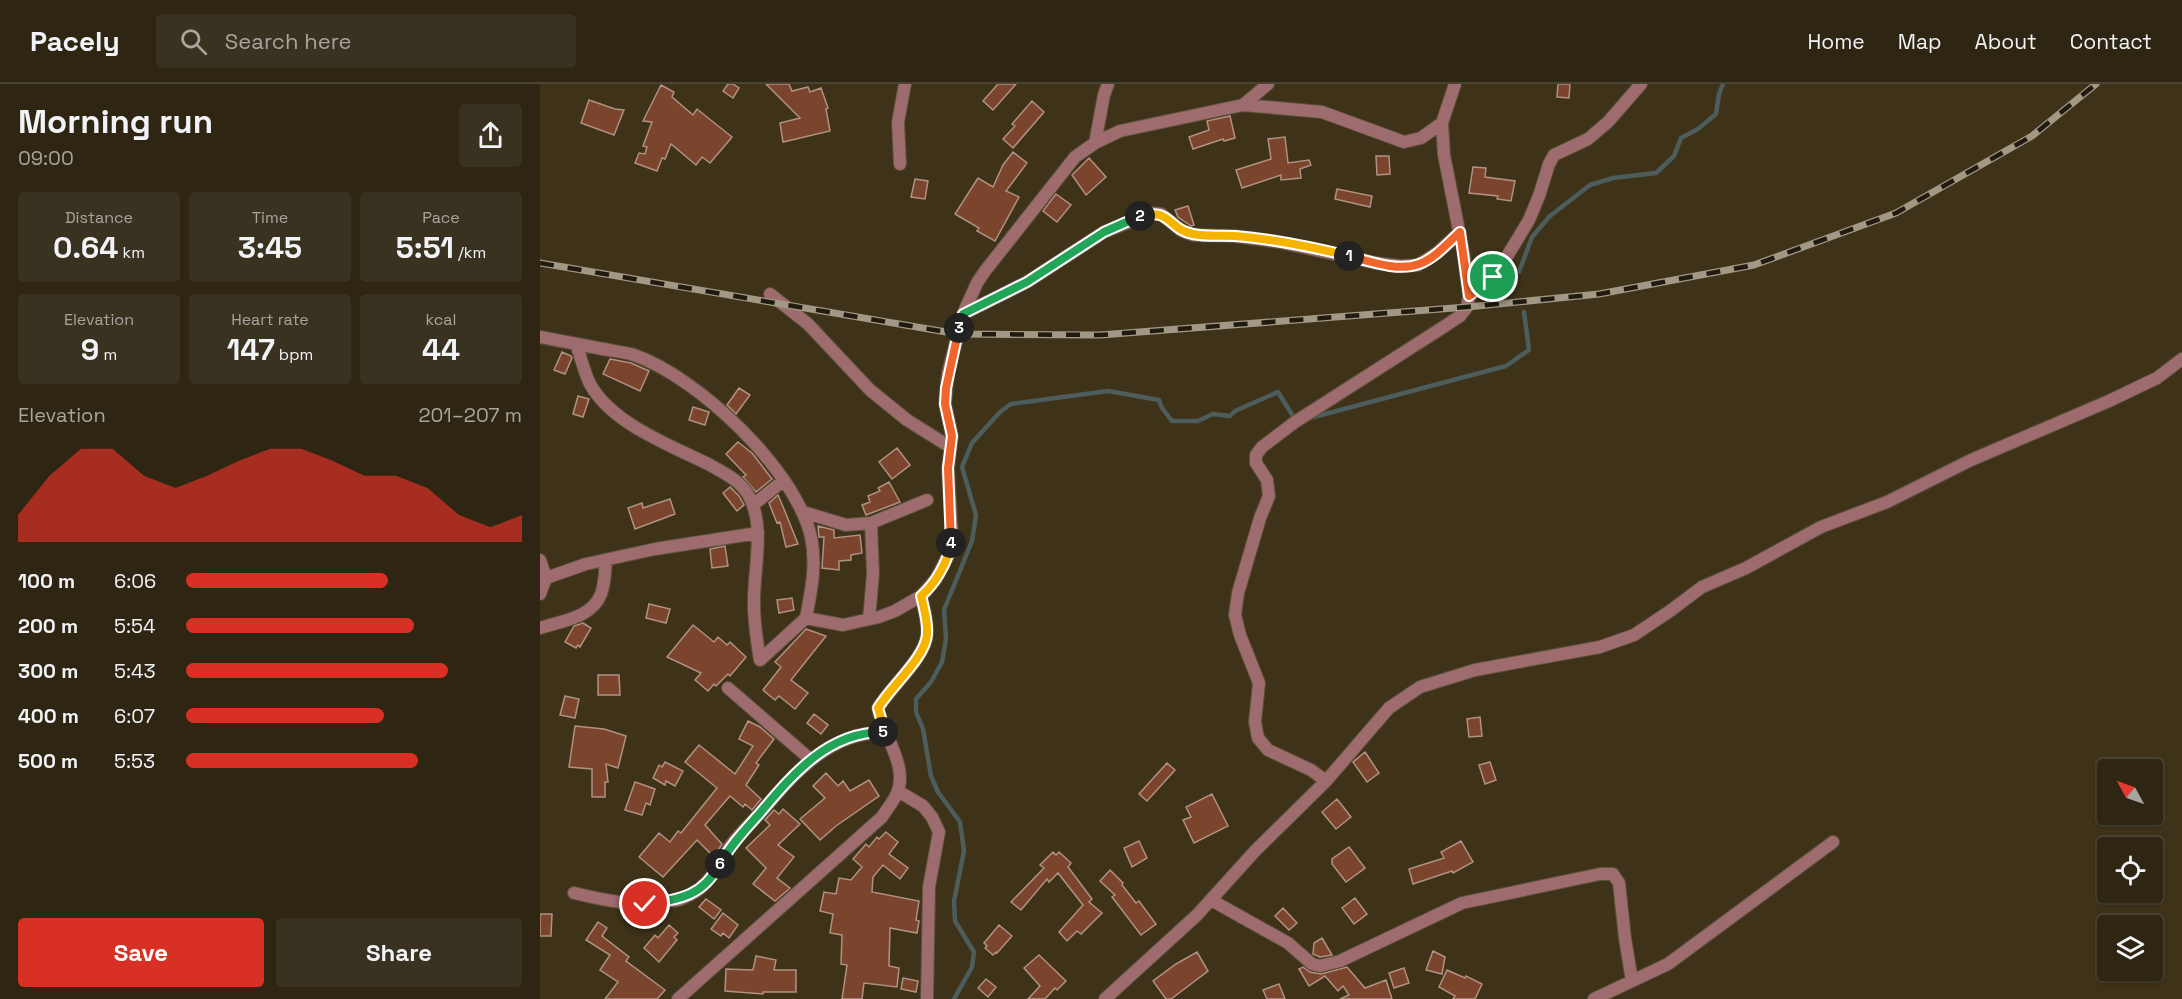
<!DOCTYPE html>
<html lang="en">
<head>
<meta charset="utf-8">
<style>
  :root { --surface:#2e2613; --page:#3a3221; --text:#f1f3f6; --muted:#a7a5a0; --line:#494333; --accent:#d93025 }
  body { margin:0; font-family:"Space Grotesk",sans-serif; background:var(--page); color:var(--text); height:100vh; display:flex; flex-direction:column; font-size:22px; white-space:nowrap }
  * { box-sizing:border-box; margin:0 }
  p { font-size:20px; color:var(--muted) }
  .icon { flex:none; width:33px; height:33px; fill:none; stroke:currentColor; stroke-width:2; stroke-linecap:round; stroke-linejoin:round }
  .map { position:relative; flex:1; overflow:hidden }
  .drawer { display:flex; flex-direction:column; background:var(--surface); width:540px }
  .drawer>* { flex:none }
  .needle { width:39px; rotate:310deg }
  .tools { position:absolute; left:1557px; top:675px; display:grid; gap:12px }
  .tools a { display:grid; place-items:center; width:66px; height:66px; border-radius:6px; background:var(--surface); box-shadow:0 2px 4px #0004,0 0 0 2px var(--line); font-size:30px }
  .pin { position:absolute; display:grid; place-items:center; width:51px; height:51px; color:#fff; margin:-26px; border:3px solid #fff; border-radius:50%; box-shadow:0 2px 6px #0007 }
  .km { position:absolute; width:30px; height:30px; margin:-15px; border-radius:50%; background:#222; color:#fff; font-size:16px; line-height:30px; text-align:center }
  .round { display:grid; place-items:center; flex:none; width:63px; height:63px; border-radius:6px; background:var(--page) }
  .headline { display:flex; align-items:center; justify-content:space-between; height:102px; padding:0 18px }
  h1 { font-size:33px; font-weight:700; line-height:45px }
  .metrics { display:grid; grid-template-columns:repeat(3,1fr); gap:9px; height:102px; padding:6px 18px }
  .metrics div { display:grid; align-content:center; border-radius:6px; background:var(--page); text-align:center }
  .metrics b { font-size:30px; font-weight:700 }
  .metrics small { font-size:16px; font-weight:400 }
  .metrics p { font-size:16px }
  .chart { height:168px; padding:12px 18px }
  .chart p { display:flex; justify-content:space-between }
  .chart svg { width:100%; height:108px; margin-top:6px; fill:var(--accent); opacity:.7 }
  .primary-button { display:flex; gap:12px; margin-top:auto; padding:12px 18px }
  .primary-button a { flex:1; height:69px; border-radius:6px; background:var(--accent); color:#fff; font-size:24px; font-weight:700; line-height:69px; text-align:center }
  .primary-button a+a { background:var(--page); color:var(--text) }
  ul { padding:0 18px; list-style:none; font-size:20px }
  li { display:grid; grid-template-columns:96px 72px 1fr; align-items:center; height:45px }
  li i { height:15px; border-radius:8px; background:var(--accent) }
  header { display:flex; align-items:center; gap:36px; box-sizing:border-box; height:84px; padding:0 30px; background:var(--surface); border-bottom:2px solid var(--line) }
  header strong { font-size:28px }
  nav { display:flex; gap:33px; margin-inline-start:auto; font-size:21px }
  .search { width:420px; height:54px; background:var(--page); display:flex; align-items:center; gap:15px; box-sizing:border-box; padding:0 21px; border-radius:6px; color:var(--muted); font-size:22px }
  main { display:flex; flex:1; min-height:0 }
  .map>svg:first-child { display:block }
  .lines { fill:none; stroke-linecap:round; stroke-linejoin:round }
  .stream { stroke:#4d5d5c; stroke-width:4.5 }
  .building { fill:#7b442c; stroke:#b19183; stroke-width:1.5 }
  .street-casing { stroke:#5c5139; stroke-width:14 }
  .street { stroke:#9e6b6e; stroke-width:12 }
  .rail-casing { stroke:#a29884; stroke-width:7 }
  .rail { stroke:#201b10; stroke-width:4.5; stroke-dasharray:14; stroke-linecap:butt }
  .split-1-casing { stroke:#fff; stroke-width:12 }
  .split-2-casing { stroke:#fff; stroke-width:12 }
  .split-3-casing { stroke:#fff; stroke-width:12 }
  .split-4-casing { stroke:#fff; stroke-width:12 }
  .split-5-casing { stroke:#fff; stroke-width:12 }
  .split-6-casing { stroke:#fff; stroke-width:12 }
  .split-7-casing { stroke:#fff; stroke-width:12 }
  .split-1 { stroke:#f0652b; stroke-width:8 }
  .split-2 { stroke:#f5b400; stroke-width:8 }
  .split-3 { stroke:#22a559; stroke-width:8 }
  .split-4 { stroke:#f0652b; stroke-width:8 }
  .split-5 { stroke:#f5b400; stroke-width:8 }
  .split-6 { stroke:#22a559; stroke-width:8 }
  .split-7 { stroke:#22a559; stroke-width:8 }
</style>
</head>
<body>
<header>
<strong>Pacely</strong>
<div class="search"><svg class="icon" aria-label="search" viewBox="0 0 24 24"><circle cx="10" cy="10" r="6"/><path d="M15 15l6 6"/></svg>Search here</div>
<nav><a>Home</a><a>Map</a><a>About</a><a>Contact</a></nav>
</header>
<main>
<section class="drawer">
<div class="headline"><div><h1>Morning run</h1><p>09:00</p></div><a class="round"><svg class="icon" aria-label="share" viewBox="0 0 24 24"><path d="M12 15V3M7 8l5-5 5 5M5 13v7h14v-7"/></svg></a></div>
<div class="metrics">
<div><p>Distance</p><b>0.64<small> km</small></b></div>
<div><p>Time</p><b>3:45</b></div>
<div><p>Pace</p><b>5:51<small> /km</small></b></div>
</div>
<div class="metrics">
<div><p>Elevation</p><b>9<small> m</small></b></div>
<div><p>Heart rate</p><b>147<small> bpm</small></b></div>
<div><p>kcal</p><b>44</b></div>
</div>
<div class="chart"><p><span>Elevation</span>201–207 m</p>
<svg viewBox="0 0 160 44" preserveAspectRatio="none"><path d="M0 44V33L10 17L20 6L30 6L40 17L50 22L60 17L70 11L80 6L90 6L100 11L110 17L120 17L130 22L140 33L150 38L160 33V44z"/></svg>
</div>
<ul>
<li><b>100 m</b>6:06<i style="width:60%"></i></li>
<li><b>200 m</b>5:54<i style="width:68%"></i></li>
<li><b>300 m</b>5:43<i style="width:78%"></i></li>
<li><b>400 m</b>6:07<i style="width:59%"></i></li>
<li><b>500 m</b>5:53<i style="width:69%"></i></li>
</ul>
<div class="primary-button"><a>Save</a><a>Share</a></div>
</section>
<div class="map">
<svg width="1642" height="915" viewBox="0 0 1642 915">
  <rect width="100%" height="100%" fill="#3e3219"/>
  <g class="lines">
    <!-- stream -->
    <path class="stream" d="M979 188 992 153 1010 132 1050 101 1073 94 1116 89 1134 72 1141 54 1158 45 1176 30 1179 10 1183 0
      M770 334 966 282 989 266 984 228
      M414 915 432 883 434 868 415 837 414 817 424 767 420 738 398 708 391 692 383 645 376 628V615L391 598 402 578 406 555 404 526 432 457 436 431 422 383 432 359 460 328 471 320 568 307 619 316 622 324 632 337H658L673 330 690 332 695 327 738 308 756 337"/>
  </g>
  <!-- building -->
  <path class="building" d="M188 0H193L199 4 193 14 183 7Z
    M226 0H249L252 7 268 3 270 8 281 4 288 24 286 25 290 47 243 58 240 39 260 34Z
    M458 0H476L453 26 443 17Z
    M1018 0H1030L1029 14 1017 13Z
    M121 1 134 8 132 13 153 31 157 25 192 53 170 79 162 73 156 81 131 60 125 75 122 74 117 87 95 79 99 69 105 70 107 63 103 62 112 38 103 37Z
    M49 16 75 25 84 26 74 51 41 39Z
    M492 17 504 28 473 64 463 55 475 42 472 40Z
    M690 32 695 54 684 57 683 55 653 65 649 53 669 46 667 37Z
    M745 53 748 79 769 76 771 81 760 85 761 94 741 96V91L702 104 696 86 731 75 728 55Z
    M473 68 487 79 466 107 479 113 455 157 437 147 439 144 415 130 438 94 453 103 463 81Z
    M836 72H849L850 90 837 91Z
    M549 74 566 93 546 111 532 91Z
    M933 83 946 84 945 93 975 97 971 117 957 115 958 112 929 109Z
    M375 95 388 97 385 115 371 113Z
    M797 105 832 112 830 123 795 115Z
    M516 110 531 121 517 138 503 127Z
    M648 122 654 141 651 142 638 133 635 126Z
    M22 268 31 272 32 274 25 290 14 286Z
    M70 275 91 279 109 287 100 307 63 290Z
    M199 304 210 311 196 330 187 321Z
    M38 312 49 315 43 333 33 330Z
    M153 323 169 328 165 341 149 336Z
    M198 358 212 369 232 395 216 408 203 393 206 391 186 370Z
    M357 364 370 381 352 395 339 378Z
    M349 398 360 418 326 431 322 421 330 418 328 412 340 407 338 404Z
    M190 403 199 412 204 421 197 427 183 409Z
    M238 411 244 425 258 460 246 463 240 438 237 439 229 419Z
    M130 415 135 430 95 445 88 424 102 419 103 424Z
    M278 442 294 446V454L320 451 322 469 311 471V476L299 477V486L282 484 284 453H279Z
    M185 462 188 482 172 484 170 465Z
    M252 514 254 526 239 529 237 516Z
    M109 520 130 525 126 539 106 534Z
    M43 539 51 544 40 563 38 561 36 564 25 558 34 542Z
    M153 541 174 558 178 553 187 561 190 558 206 573 190 592 188 590 176 602 174 600 168 607 155 596 161 589 127 573Z
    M266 545 286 552 251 596 268 609 255 625 239 612 235 616 223 606 241 583 235 578Z
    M58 591H79L80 611H58Z
    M25 612 39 615 35 634 20 631Z
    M274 630 288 641 281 650 267 639Z
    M940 633 942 652 929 653 927 635Z
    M208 637 220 643 234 655 216 679 219 681 206 701 221 715 212 726 205 720 203 723 190 712 165 741 182 760 174 773 157 756 123 793 99 773 119 749 130 758 138 747 141 749 177 704 145 678 159 661 195 690 213 662 199 655Z
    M35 642 64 645 86 652 78 684 66 680 68 698H65V713H52V685L29 683Z
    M825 668 839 689 827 698 813 678Z
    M125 678 143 687 135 702 126 697 125 701 113 694 119 681 122 683Z
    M950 678 956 696 945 700 939 681Z
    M627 679 635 686 607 717 599 710Z
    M286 689 298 702 303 697 310 707 329 696 339 712 296 742 280 756 260 735 285 714 273 702Z
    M95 698 115 705 110 721 106 719 102 731 85 726Z
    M672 710 688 742 654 759 643 736 651 733 646 723Z
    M797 715 811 733 796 745 782 728Z
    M243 725 260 740 238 761 254 773 237 794 250 804 235 817 213 800 226 784 206 764 230 741 225 736 234 726 239 730Z
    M346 748 358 758 349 770 368 784 360 795 343 781 333 793 332 808 379 817 376 836 379 837 377 849 350 844 349 882 359 884 357 903 324 899 322 915H302L307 881 301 880 302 851 290 849 293 830 280 827 284 808 296 810 299 794 311 796 322 783 313 775 326 760 329 763 337 753 339 755Z
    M599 757 607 774 592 783 584 764Z
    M921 757 933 778 913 789 912 787 873 800 869 785 904 774 901 768Z
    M809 763 825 784 806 798 792 780V775Z
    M513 768 516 771 519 768 531 779 528 783 552 815 549 818 562 829 541 850 537 847 527 857 519 848 543 821 518 789 509 798 507 795 481 826 471 818 504 784 500 781Z
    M570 786 583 799 582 801 596 819 599 817 616 840 601 851 572 813 575 811 560 797Z
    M815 814 827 830 814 840 802 824Z
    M166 815 181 826 174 835 159 823Z
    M743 824 757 839 749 846 735 832Z
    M183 829 198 841 189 854 183 849 181 852 171 845Z
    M0 830H12L11 852H0Z
    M58 838 67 844 62 852 89 873 86 877 125 906 117 915H65L78 898 60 886 70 871 46 856Z
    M129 841 138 849 134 853 137 856 119 878 104 864 115 851 118 854Z
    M459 841 472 852 457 869 456 868 453 871 445 864 447 862 444 859Z
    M782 854 792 871 780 873 773 870 774 859Z
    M893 867 905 873 902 890 886 886Z
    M657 868 668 887 631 915H626L613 897 636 880Z
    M499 871 526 897 517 906 515 904 505 915H488L500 902 484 884Z
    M216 872 236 876 234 886H256V908H223V910L185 907 186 885 213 886Z
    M763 883 770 888 781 890 807 883 825 904 846 896 852 915H800L809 911 803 902 798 907 785 892 769 902 759 885Z
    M864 884 869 899 854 904 849 889Z
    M907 886 925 894 926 892 942 900 935 915H913L915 912 899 903Z
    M363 894 378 897 376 908 361 905Z
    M446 895 456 903 448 913 438 904Z
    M739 900 745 915H727L723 906Z"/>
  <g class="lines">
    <defs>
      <path id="street" d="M703 21 728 0
        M555 59 564 11 568 0
        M360 80 358 38 365 0
        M230 210 268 240 330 306 367 336 410 363
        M929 212 953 193 960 184 989 136 999 112 1009 80 1014 71 1048 55 1068 38 1101 0
        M423 230 487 198 564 148 612 129 621 130 642 147 653 151 694 152 739 158 836 179 860 182 878 181 897 169 920 148
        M0 253C21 257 42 261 63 265 73 267 85 268 94 271 158 293 256 386 271 453 277 480 271 508 266 534
        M36 260C41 273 44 288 50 300 72 340 130 361 170 381 184 389 201 397 209 412 226 444 213 486 214 521 214 539 217 558 220 576
        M213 421 244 396
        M263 428 306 441 331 439 387 416
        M0 476 6 494 0 510
        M6 494 46 480 115 465 218 449
        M329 535 333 490 331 439
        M0 544C21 537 52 534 61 510 65 500 65 487 66 476
        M220 576 266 534 303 541 339 533 355 527 381 512 396 495 410 468 412 452 408 384 412 352 405 320 408 289 423 230 437 199 445 187 535 73 555 59 580 47 703 21 782 28 864 58 881 54 902 39
        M188 604 270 675
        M786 697 771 686 728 666 718 654 715 638 719 599 700 551 695 531 698 509 720 434 729 412 727 396 716 379V371L722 363 755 338 905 242 920 232 927 223 929 212 924 172 904 71 902 39 915 0
        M358 707 383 722 392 733 399 748 389 803 387 915
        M34 809C67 817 92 822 125 817 131 817 138 817 143 814 171 803 175 784 191 761 200 749 212 738 222 727 255 688 290 648 345 648
        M671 816 748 859 772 880 780 882 800 877 922 819 1060 790H1073L1079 799 1085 854 1092 897
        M138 915 342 733C347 725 354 717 357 709 369 683 342 649 338 624 351 602 386 573 387 550 388 538 384 524 381 512
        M565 915 657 831 715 767 786 697 849 624 880 603 935 586 1060 563 1094 551 1130 527 1162 503 1206 484 1281 443 1347 418 1431 376 1569 317 1617 294 1642 275
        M1054 915 1128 880 1293 758"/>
    </defs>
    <!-- street casing -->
    <use href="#street" class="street-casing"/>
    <!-- street -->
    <use href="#street" class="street"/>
    <defs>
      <path id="rail" d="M0 179 418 250 560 251 927 223 1059 210 1214 181 1356 129 1492 52 1556 0"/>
    </defs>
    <!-- rail casing -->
    <use href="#rail" class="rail-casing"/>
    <!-- rail -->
    <use href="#rail" class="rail"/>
  </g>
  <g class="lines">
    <defs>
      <path id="split-1" d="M809 172C829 177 858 188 879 180 894 175 908 159 920 148L929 212 953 193"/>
      <path id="split-2" d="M600 132C632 124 627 145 653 150 667 153 681 151 695 152 734 155 772 163 809 172"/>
      <path id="split-3" d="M419 244 423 230 487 198 564 148 600 132"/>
      <path id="split-4" d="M411 459 408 384 412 352 405 320 406 304 419 244"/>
      <path id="split-5" d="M343 648H345L338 624C351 602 386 573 387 550 388 538 384 524 381 512 395 500 408 478 411 459"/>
      <path id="split-6" d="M180 780C191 760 206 745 220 729 253 690 288 648 343 648"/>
      <path id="split-7" d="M105 820C140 815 162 813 180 780"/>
    </defs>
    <!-- split-1 casing -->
    <use href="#split-1" class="split-1-casing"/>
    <!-- split-2 casing -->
    <use href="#split-2" class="split-2-casing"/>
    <!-- split-3 casing -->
    <use href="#split-3" class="split-3-casing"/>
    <!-- split-4 casing -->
    <use href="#split-4" class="split-4-casing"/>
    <!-- split-5 casing -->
    <use href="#split-5" class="split-5-casing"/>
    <!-- split-6 casing -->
    <use href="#split-6" class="split-6-casing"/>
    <!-- split-7 casing -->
    <use href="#split-7" class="split-7-casing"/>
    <!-- split-1 -->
    <use href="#split-1" class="split-1"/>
    <!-- split-2 -->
    <use href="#split-2" class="split-2"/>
    <!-- split-3 -->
    <use href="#split-3" class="split-3"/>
    <!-- split-4 -->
    <use href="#split-4" class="split-4"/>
    <!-- split-5 -->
    <use href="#split-5" class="split-5"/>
    <!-- split-6 -->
    <use href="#split-6" class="split-6"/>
    <!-- split-7 -->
    <use href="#split-7" class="split-7"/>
  </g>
</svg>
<div class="tools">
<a><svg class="needle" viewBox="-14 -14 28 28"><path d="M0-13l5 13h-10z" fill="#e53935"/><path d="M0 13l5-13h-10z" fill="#a7a5a0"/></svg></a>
<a><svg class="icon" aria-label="locate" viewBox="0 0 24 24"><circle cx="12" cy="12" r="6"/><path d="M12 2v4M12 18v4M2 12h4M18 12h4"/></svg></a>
<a><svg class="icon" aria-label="layers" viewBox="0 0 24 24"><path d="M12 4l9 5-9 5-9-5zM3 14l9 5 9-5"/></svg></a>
</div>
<div class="pin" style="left:953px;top:193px;background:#1e9e55"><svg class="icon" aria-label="arrive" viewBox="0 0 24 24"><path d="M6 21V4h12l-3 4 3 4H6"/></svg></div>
<div class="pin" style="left:105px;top:820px;background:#d93025"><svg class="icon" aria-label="check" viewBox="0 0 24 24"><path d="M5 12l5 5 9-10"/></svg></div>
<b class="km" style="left:809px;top:172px">1</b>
<b class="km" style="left:600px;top:132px">2</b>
<b class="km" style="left:419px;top:244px">3</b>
<b class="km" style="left:411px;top:459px">4</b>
<b class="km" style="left:343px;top:648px">5</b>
<b class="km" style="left:180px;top:780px">6</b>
</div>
</main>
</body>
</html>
